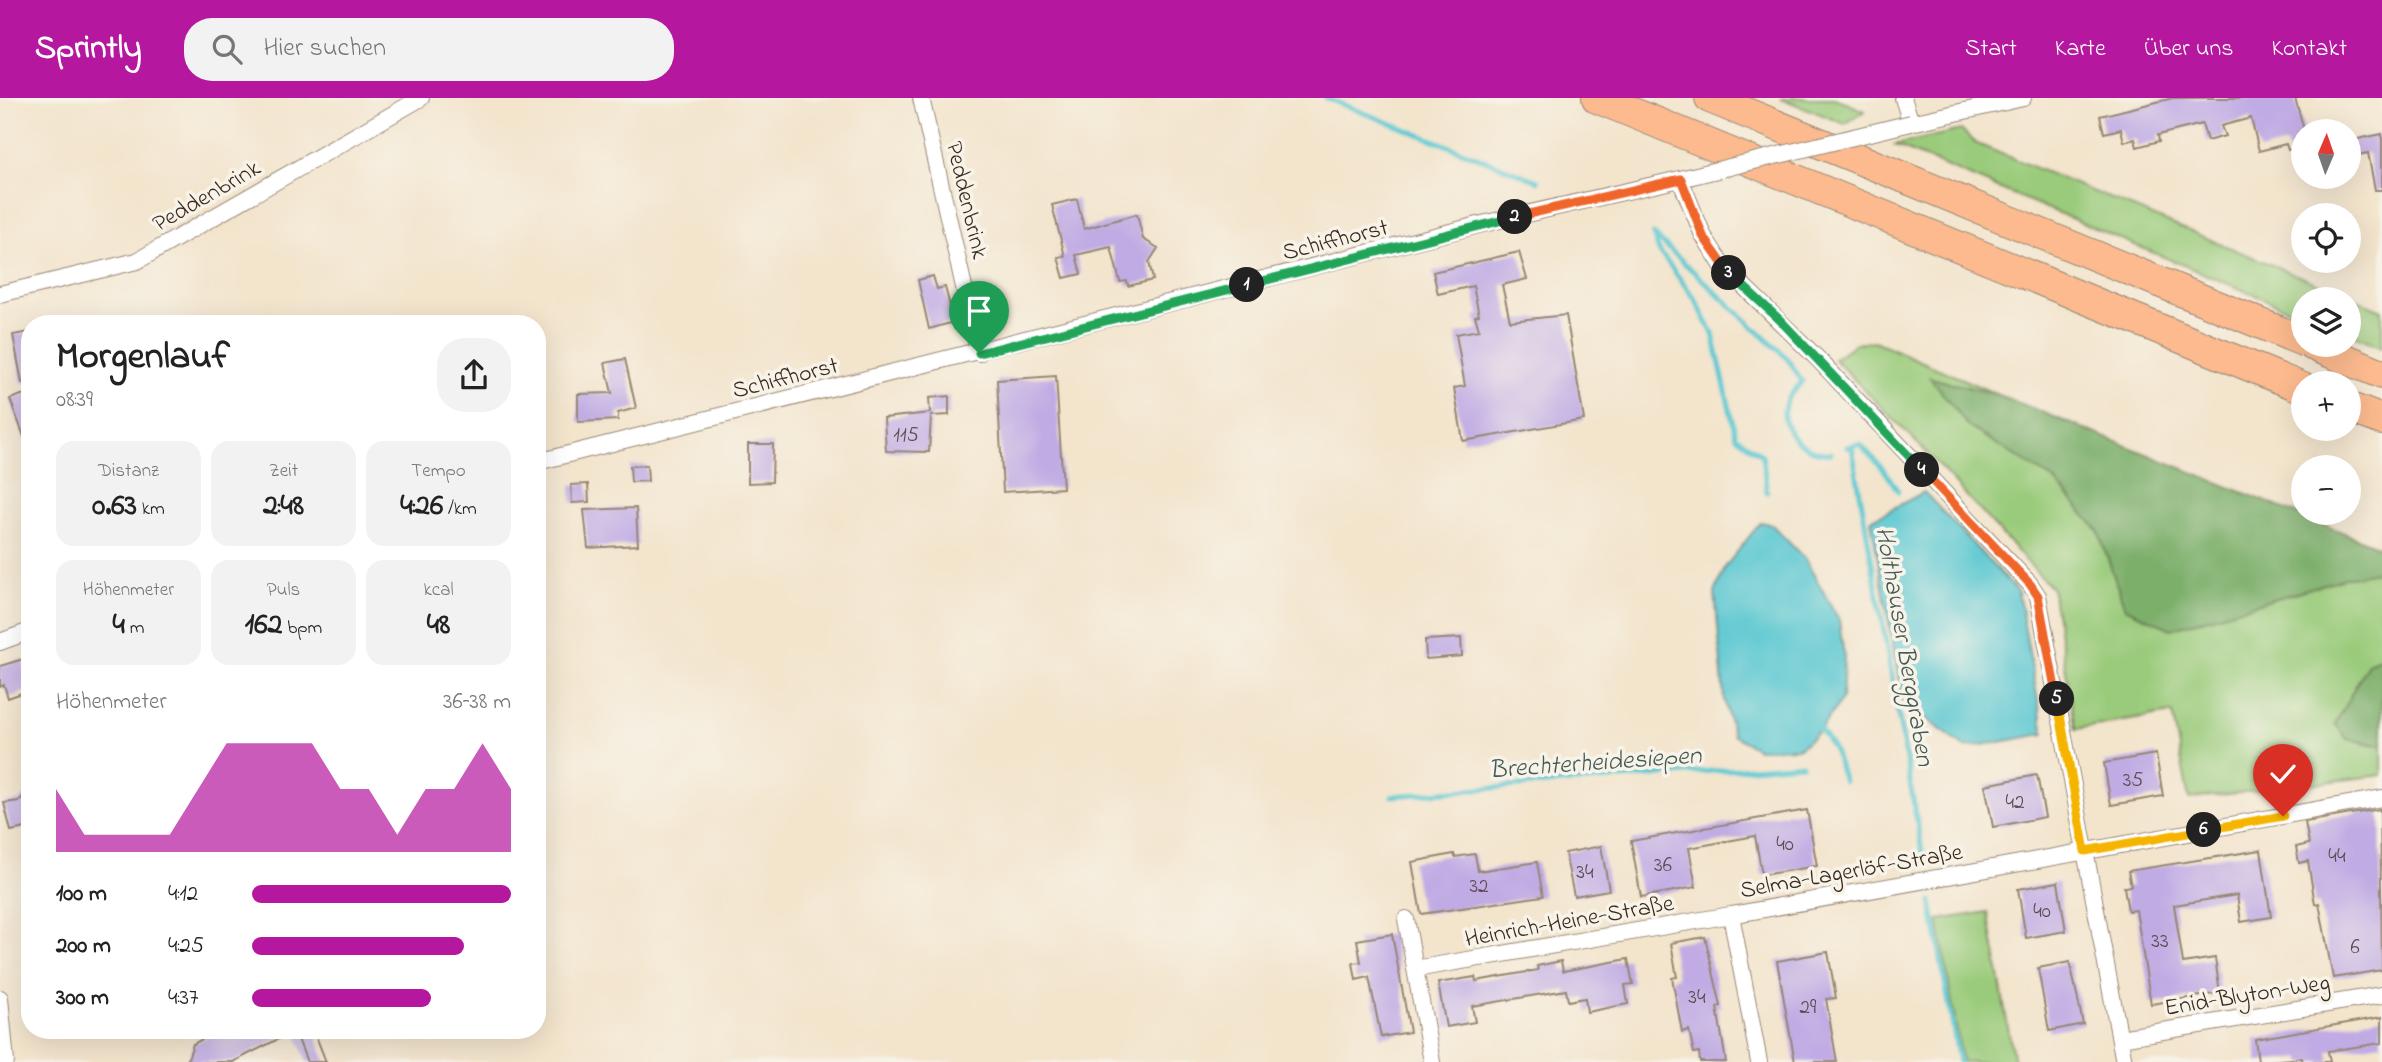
<!DOCTYPE html>
<html lang="de">
<head>
<meta charset="utf-8">
<style>
  :root { --surface:#fff; --page:#f2f2f2; --text:#222; --muted:#767676; --accent:#b5179e }
  body { margin:0; font-family:"Indie Flower",sans-serif; background:var(--page); color:var(--text); height:100vh; display:flex; flex-direction:column; font-size:26px; white-space:nowrap }
  * { box-sizing:border-box; margin:0 }
  p { font-size:23px; color:var(--muted) }
  .icon { flex:none; width:38px; height:38px; fill:none; stroke:currentColor; stroke-width:2; stroke-linecap:round; stroke-linejoin:round }
  .map { position:relative; flex:1; overflow:hidden }
  .panel { position:absolute; left:21px; top:217px; width:525px; height:724px; display:flex; flex-direction:column; background:var(--surface); border-radius:28px; box-shadow:0 7px 28px #0002 }
  .panel>* { flex:none }
  .needle { width:46px; rotate:2deg }
  .fabs { position:absolute; left:2291px; top:21px; display:grid; gap:14px }
  .fabs a { display:grid; place-items:center; width:70px; height:70px; border-radius:50%; background:var(--surface); box-shadow:0 7px 28px #0002; font-size:35px }
  .pin { position:absolute; display:grid; place-items:center; width:60px; height:60px; color:#fff; margin:-72px -30px; border-radius:50% 50% 50% 0; rotate:-45deg; box-shadow:0 0 7px #0007 }
  .pin .icon { rotate:45deg }
  .km { position:absolute; width:35px; height:35px; margin:-18px; border-radius:50%; background:#222; color:#fff; font-size:19px; line-height:35px; text-align:center }
  .round { display:grid; place-items:center; flex:none; width:74px; height:74px; border-radius:28px; background:var(--page) }
  .overview { display:flex; align-items:center; justify-content:space-between; height:119px; padding:0 35px }
  h1 { font-size:38px; font-weight:800; line-height:52px }
  .figures { display:grid; grid-template-columns:repeat(3,1fr); gap:10px; height:119px; padding:7px 35px }
  .figures div { display:grid; align-content:center; border-radius:18px; background:var(--page); text-align:center }
  .figures b { font-size:30px; font-weight:800 }
  .figures small { font-size:19px; font-weight:400 }
  .figures p { font-size:19px }
  .chart { height:196px; padding:14px 35px }
  .chart p { display:flex; justify-content:space-between }
  .chart svg { width:100%; height:126px; margin-top:7px; fill:var(--accent); opacity:.7 }
  ul { padding:0 35px; list-style:none; font-size:23px }
  li { display:grid; grid-template-columns:112px 84px 1fr; align-items:center; height:52px }
  li i { height:18px; border-radius:9px; background:var(--accent) }
  header { display:flex; align-items:center; gap:42px; box-sizing:border-box; height:98px; padding:0 35px; background:var(--accent); color:#fff }
  header strong { font-size:33px }
  nav { display:flex; gap:38px; margin-inline-start:auto; font-size:24px }
  .search { width:490px; height:63px; background:var(--page); display:flex; align-items:center; gap:18px; box-sizing:border-box; padding:0 24px; border-radius:28px; color:var(--muted); font-size:26px }
  .map>svg:first-child { display:block }
  .green { fill:#9acb7a; stroke:#6a7a4c; stroke-width:2 }
  .forest { fill:#7baf6a; stroke:#5b6c44; stroke-width:2 }
  .water { fill:#5bc8d2; stroke:#4b7978; stroke-width:2 }
  .lines { fill:none; stroke-linecap:round; stroke-linejoin:round }
  .stream { stroke:#5bc8d2; stroke-width:5 }
  .building { fill:#c0abe4 }
  .street-casing { stroke:#978775; stroke-width:18 }
  .highway-casing { stroke:#978775; stroke-width:32 }
  .street { stroke:#fff; stroke-width:16 }
  .highway { stroke:#fcba8e; stroke-width:30 }
  .street-bridge-casing { stroke:#978775; stroke-width:18; stroke-linecap:butt }
  .street-bridge { stroke:#fff; stroke-width:16 }
  .split-1-casing { stroke:#fff; stroke-width:14 }
  .split-2-casing { stroke:#fff; stroke-width:14 }
  .split-3-casing { stroke:#fff; stroke-width:14 }
  .split-4-casing { stroke:#fff; stroke-width:14 }
  .split-5-casing { stroke:#fff; stroke-width:14 }
  .split-6-casing { stroke:#fff; stroke-width:14 }
  .split-7-casing { stroke:#fff; stroke-width:14 }
  .split-1 { stroke:#22a559; stroke-width:9 }
  .split-2 { stroke:#22a559; stroke-width:9 }
  .split-3 { stroke:#f0652b; stroke-width:9 }
  .split-4 { stroke:#22a559; stroke-width:9 }
  .split-5 { stroke:#f0652b; stroke-width:9 }
  .split-6 { stroke:#f5b400; stroke-width:9 }
  .split-7 { stroke:#f5b400; stroke-width:9 }
  .labels { text-anchor:middle; stroke-width:7; stroke-linejoin:round; paint-order:stroke }
  .number-label { font-size:21px; fill:#5c4a50 }
  .street-label { font-size:24px; fill:#3b2a1e; stroke:#f7f3e8 }
  .water-label { font-size:26px; font-style:italic; fill:#455954; stroke:#f7f3e8 }
</style>
</head>
<body>
<header>
<strong>Sprintly</strong>
<div class="search"><svg class="icon" aria-label="search" viewBox="0 0 24 24"><circle cx="10" cy="10" r="6"/><path d="M15 15l6 6"/></svg>Hier suchen</div>
<nav><a>Start</a><a>Karte</a><a>Über uns</a><a>Kontakt</a></nav>
</header>
<div class="map">
<svg width="2382" height="964" viewBox="0 0 2382 964">
  <rect width="100%" height="100%" fill="#f7f3e8"/>
  <filter id="ink" filterUnits="userSpaceOnUse"><feTurbulence type="fractalNoise" baseFrequency=".0143" numOctaves="2"/><feDisplacementMap in="SourceGraphic" scale="14" xChannelSelector="R" yChannelSelector="G"/><feConvolveMatrix kernelMatrix="1 2 1 2 8 2 1 2 1" color-interpolation-filters="sRGB"/></filter>
  <filter id="wash" filterUnits="userSpaceOnUse"><feTurbulence type="fractalNoise" baseFrequency=".00686" numOctaves="4" result="noise"/><feDisplacementMap in="SourceGraphic" scale="28" xChannelSelector="R" yChannelSelector="G"/><feGaussianBlur stdDeviation="1.57" result="paint"/><feColorMatrix in="noise" values="0 0 0 0 0 0 0 0 0 0 0 0 0 0 0 0 0 1.4 0 .05"/><feComposite in="paint" operator="in"/></filter>
  <g filter="url(#wash)">
    <rect width="100%" height="100%" fill="#f3e4cc"/>
    <!-- green -->
    <path class="green" d="M1780 0H1835L1865 13 1845 26Z
      M1961 32 1977 46 2382 212V249L2349 235 2348 201H2303V217L1895 47Z
      M1874 243 1999 297 1931 280 1969 329 2054 382 2098 432 2125 510 2382 473V559L2368 565 2363 646 2382 647V677L2189 701 2172 615 2076 631 2052 491 1928 356 1834 261 1856 245Z
      M1988 814 2014 964H1962L1938 822Z"/>
    <!-- forest -->
    <path class="forest" d="M1930 280 1999 297 2382 450V473L2345 480 2171 531 2125 510 2098 432 2054 382 1969 329Z
      M2382 559V647L2347 641 2335 626 2368 565Z"/>
    <!-- water -->
    <path class="water" d="M1924 394 2018 494 2044 636 1966 650 1903 604 1871 422Z
      M1761 424 1772 427 1805 461 1839 522 1844 558 1842 601 1820 632 1799 650 1758 651 1733 637 1724 601 1715 494 1726 468Z"/>
    <g class="lines">
      <!-- stream -->
      <path class="stream" d="M1326 0 1538 83
        M1653 136 1787 260 1802 283C1799 289 1791 294 1788 300 1773 328 1804 358 1831 355
        M1653 137 1659 153 1695 201 1713 236 1736 338 1762 357 1767 394
        M1850 348 1860 346 1885 373 1898 393
        M1847 349H1852L1923 759
        M1820 632 1833 650 1844 683
        M1392 698 1802 666
        M1931 804 1959 964"/>
    </g>
    <g id="blocks">
      <!-- building -->
      <path class="building" d="M2173 0H2295L2303 28V49L2288 52 2286 46 2259 53 2251 20 2221 28 2225 38 2207 43 2202 26 2158 37 2159 43 2137 49 2135 41 2124 44 2121 31 2104 35 2100 18Z
        M2382 36V92H2375L2368 55 2348 59V43Z
        M1077 101 1084 131 1137 116 1143 141 1158 150 1149 164 1153 182 1128 188 1127 183 1120 184 1111 149 1076 157 1081 176 1064 180 1058 159 1065 158 1052 107Z
        M1519 154 1527 181 1502 187 1510 223 1566 217 1584 322 1463 343 1454 290 1465 288 1456 236 1479 232 1475 218 1479 217 1473 188 1438 196 1433 174Z
        M933 178 937 191 945 189 954 224 929 231 918 182Z
        M30 234V284L22 285 13 237Z
        M625 261 636 310 618 315V322L578 324V296L612 295 605 265Z
        M1056 278 1063 390 1003 394 997 282Z
        M30 294V349H28L10 301Z
        M949 298V317L931 318 929 354 886 353 884 320 930 315 929 300Z
        M748 346H773L772 384 748 385Z
        M647 367 648 383 631 384 630 368Z
        M588 386 589 404 572 405 571 387Z
        M636 410 638 447 588 450 584 412Z
        M1461 540 1462 558 1426 561 1425 542Z
        M23 561 30 592 8 600 4 587 0 589V568Z
        M2156 656 2163 698 2111 707 2104 665Z
        M2037 677 2045 719 1993 729 1985 687Z
        M30 691V729L11 733 4 705 19 703Z
        M2380 711 2382 872 2333 880 2319 805 2315 806 2308 763 2299 765 2296 749 2309 746 2305 724Z
        M1807 712 1817 768 1762 777 1755 738 1689 750 1696 789 1641 799 1631 743Z
        M1601 748 1609 792 1574 798 1565 755Z
        M2261 752 2271 819 2241 824 2237 797 2174 807 2183 865 2215 860 2220 895 2151 906 2136 812 2128 813 2124 789 2131 788 2128 773Z
        M1454 756 1455 759 1475 756 1478 773 1537 764 1543 798 1421 816 1412 764Z
        M2058 784 2066 833 2026 840 2018 791Z
        M1392 836 1410 934 1381 939 1369 879 1356 882 1353 865 1361 864 1357 842Z
        M1705 839 1721 908 1717 909 1726 964H1700L1699 954 1694 955 1689 932 1682 934 1672 880 1677 879 1671 845Z
        M1828 854 1836 900 1826 901 1837 964H1795L1777 863Z
        M1628 861 1633 886 1625 887 1628 906 1587 914 1585 900 1568 903 1566 892 1472 908 1475 924 1446 929 1438 885 1475 879 1476 883 1538 872 1537 868 1561 863 1563 873Z
        M2070 864 2083 926 2049 933 2038 870Z
        M2382 919V945L2328 953 2330 964H2303L2302 960 2258 964 2255 941Z
        M218 933H294L233 964H187L193 946Z
        M295 933H314L326 964H307Z"/>
    </g>
  </g>
  <g filter="url(#ink)">
    <use href="#blocks" fill-opacity="0" stroke="#978775" stroke-width="2"/>
    <g class="lines">
      <defs>
        <path id="street" d="M921 0 979 255
          M1903 0 1911 25 2023 0
          M0 196 137 163 421 0
          M537 364 1478 127 1680 81 1703 137 1722 167 1819 262 2030 486 2038 498 2124 964
          M0 544 30 533
          M1406 821 1432 964
          M1415 871 1731 817
          M0 900 6 964
          M2120 940 2382 897
          M1759 964 1731 817 2382 700"/>
        <path id="highway" d="M1597 0 2303 290
          M1710 0 2303 243
          M2312 247 2382 276
          M2348 309 2382 322"/>
      </defs>
      <!-- street casing -->
      <use href="#street" class="street-casing"/>
      <!-- highway casing -->
      <use href="#highway" class="highway-casing"/>
      <!-- street -->
      <use href="#street" class="street"/>
      <!-- highway -->
      <use href="#highway" class="highway"/>
      <defs>
        <path id="street-bridge" d="M1680 81 1911 25"/>
      </defs>
      <!-- street-bridge casing -->
      <use href="#street-bridge" class="street-bridge-casing"/>
      <!-- street-bridge -->
      <use href="#street-bridge" class="street-bridge"/>
    </g>
  </g>
  <g class="lines" filter="url(#ink)">
    <defs>
      <path id="split-1" d="M979 255 1247 187"/>
      <path id="split-2" d="M1247 187 1515 119"/>
      <path id="split-3" d="M1515 119 1681 81 1703 138 1729 175"/>
      <path id="split-4" d="M1729 175 1780 222 1922 372"/>
      <path id="split-5" d="M1922 372 2030 486 2038 498 2057 601"/>
      <path id="split-6" d="M2057 601 2085 753 2204 732"/>
      <path id="split-7" d="M2204 732 2283 718"/>
    </defs>
    <!-- split-1 casing -->
    <use href="#split-1" class="split-1-casing"/>
    <!-- split-2 casing -->
    <use href="#split-2" class="split-2-casing"/>
    <!-- split-3 casing -->
    <use href="#split-3" class="split-3-casing"/>
    <!-- split-4 casing -->
    <use href="#split-4" class="split-4-casing"/>
    <!-- split-5 casing -->
    <use href="#split-5" class="split-5-casing"/>
    <!-- split-6 casing -->
    <use href="#split-6" class="split-6-casing"/>
    <!-- split-7 casing -->
    <use href="#split-7" class="split-7-casing"/>
    <!-- split-1 -->
    <use href="#split-1" class="split-1"/>
    <!-- split-2 -->
    <use href="#split-2" class="split-2"/>
    <!-- split-3 -->
    <use href="#split-3" class="split-3"/>
    <!-- split-4 -->
    <use href="#split-4" class="split-4"/>
    <!-- split-5 -->
    <use href="#split-5" class="split-5"/>
    <!-- split-6 -->
    <use href="#split-6" class="split-6"/>
    <!-- split-7 -->
    <use href="#split-7" class="split-7"/>
  </g>
  <g class="labels">
    <!-- number labels -->
    <g class="number-label">
      <text x="906" y="343">115</text>
      <text x="2133" y="688">35</text>
      <text x="2015" y="710">42</text>
      <text x="1785" y="752">40</text>
      <text x="2337" y="764">44</text>
      <text x="1663" y="773">36</text>
      <text x="1585" y="780">34</text>
      <text x="1479" y="794">32</text>
      <text x="2042" y="819">40</text>
      <text x="2160" y="849">33</text>
      <text x="2355" y="855">6</text>
      <text x="1697" y="905">34</text>
      <text x="1808" y="915">29</text>
    </g>
    <!-- street labels -->
    <g class="street-label">
      <text transform="translate(206 97) rotate(-30)" y="8">Peddenbrink</text>
      <text transform="translate(968 102) rotate(77)" y="8">Peddenbrink</text>
      <text transform="translate(1335 141) rotate(-14)" y="8">Schiffhorst</text>
      <text transform="translate(785 279) rotate(-14)" y="8">Schiffhorst</text>
      <text transform="translate(1851 772) rotate(-10)" y="8">Selma-Lagerlöf-Straße</text>
      <text transform="translate(1569 822) rotate(-10)" y="8">Heinrich-Heine-Straße</text>
      <text transform="translate(2247 896) rotate(-9)" y="8">Enid-Blyton-Weg</text>
    </g>
    <!-- water labels -->
    <g class="water-label">
      <text transform="translate(1906 548) rotate(80)" y="9">Holthauser Berggraben</text>
      <text transform="translate(1595 663) rotate(-4)" y="9">Brechterheidesiepen</text>
    </g>
  </g>
</svg>
<div class="fabs">
<a><svg class="needle" viewBox="-14 -14 28 28"><path d="M0-13l5 13h-10z" fill="#e53935"/><path d="M0 13l5-13h-10z" fill="#767676"/></svg></a>
<a><svg class="icon" aria-label="locate" viewBox="0 0 24 24"><circle cx="12" cy="12" r="6"/><path d="M12 2v4M12 18v4M2 12h4M18 12h4"/></svg></a>
<a><svg class="icon" aria-label="layers" viewBox="0 0 24 24"><path d="M12 4l9 5-9 5-9-5zM3 14l9 5 9-5"/></svg></a>
<a>+</a>
<a>−</a>
</div>
<div class="pin" style="left:979px;top:255px;background:#1e9e55"><svg class="icon" aria-label="arrive" viewBox="0 0 24 24"><path d="M6 21V4h12l-3 4 3 4H6"/></svg></div>
<div class="pin" style="left:2283px;top:718px;background:#d93025"><svg class="icon" aria-label="check" viewBox="0 0 24 24"><path d="M5 12l5 5 9-10"/></svg></div>
<b class="km" style="left:1247px;top:187px">1</b>
<b class="km" style="left:1515px;top:119px">2</b>
<b class="km" style="left:1729px;top:175px">3</b>
<b class="km" style="left:1922px;top:372px">4</b>
<b class="km" style="left:2057px;top:601px">5</b>
<b class="km" style="left:2204px;top:732px">6</b>
<section class="panel">
<div class="overview"><div><h1>Morgenlauf</h1><p>08:39</p></div><a class="round"><svg class="icon" aria-label="share" viewBox="0 0 24 24"><path d="M12 15V3M7 8l5-5 5 5M5 13v7h14v-7"/></svg></a></div>
<div class="figures">
<div><p>Distanz</p><b>0.63<small> km</small></b></div>
<div><p>Zeit</p><b>2:48</b></div>
<div><p>Tempo</p><b>4:26<small> /km</small></b></div>
</div>
<div class="figures">
<div><p>Höhenmeter</p><b>4<small> m</small></b></div>
<div><p>Puls</p><b>162<small> bpm</small></b></div>
<div><p>kcal</p><b>48</b></div>
</div>
<div class="chart"><p><span>Höhenmeter</span>36–38 m</p>
<svg viewBox="0 0 160 44" preserveAspectRatio="none"><path d="M0 44V22L10 38L20 38L30 38L40 38L50 22L60 6L70 6L80 6L90 6L100 22L110 22L120 38L130 22L140 22L150 6L160 22V44z"/></svg>
</div>
<ul>
<li><b>100 m</b>4:12<i style="width:100%"></i></li>
<li><b>200 m</b>4:25<i style="width:82%"></i></li>
<li><b>300 m</b>4:37<i style="width:69%"></i></li>
</ul>
</section>
</div>
</body>
</html>
